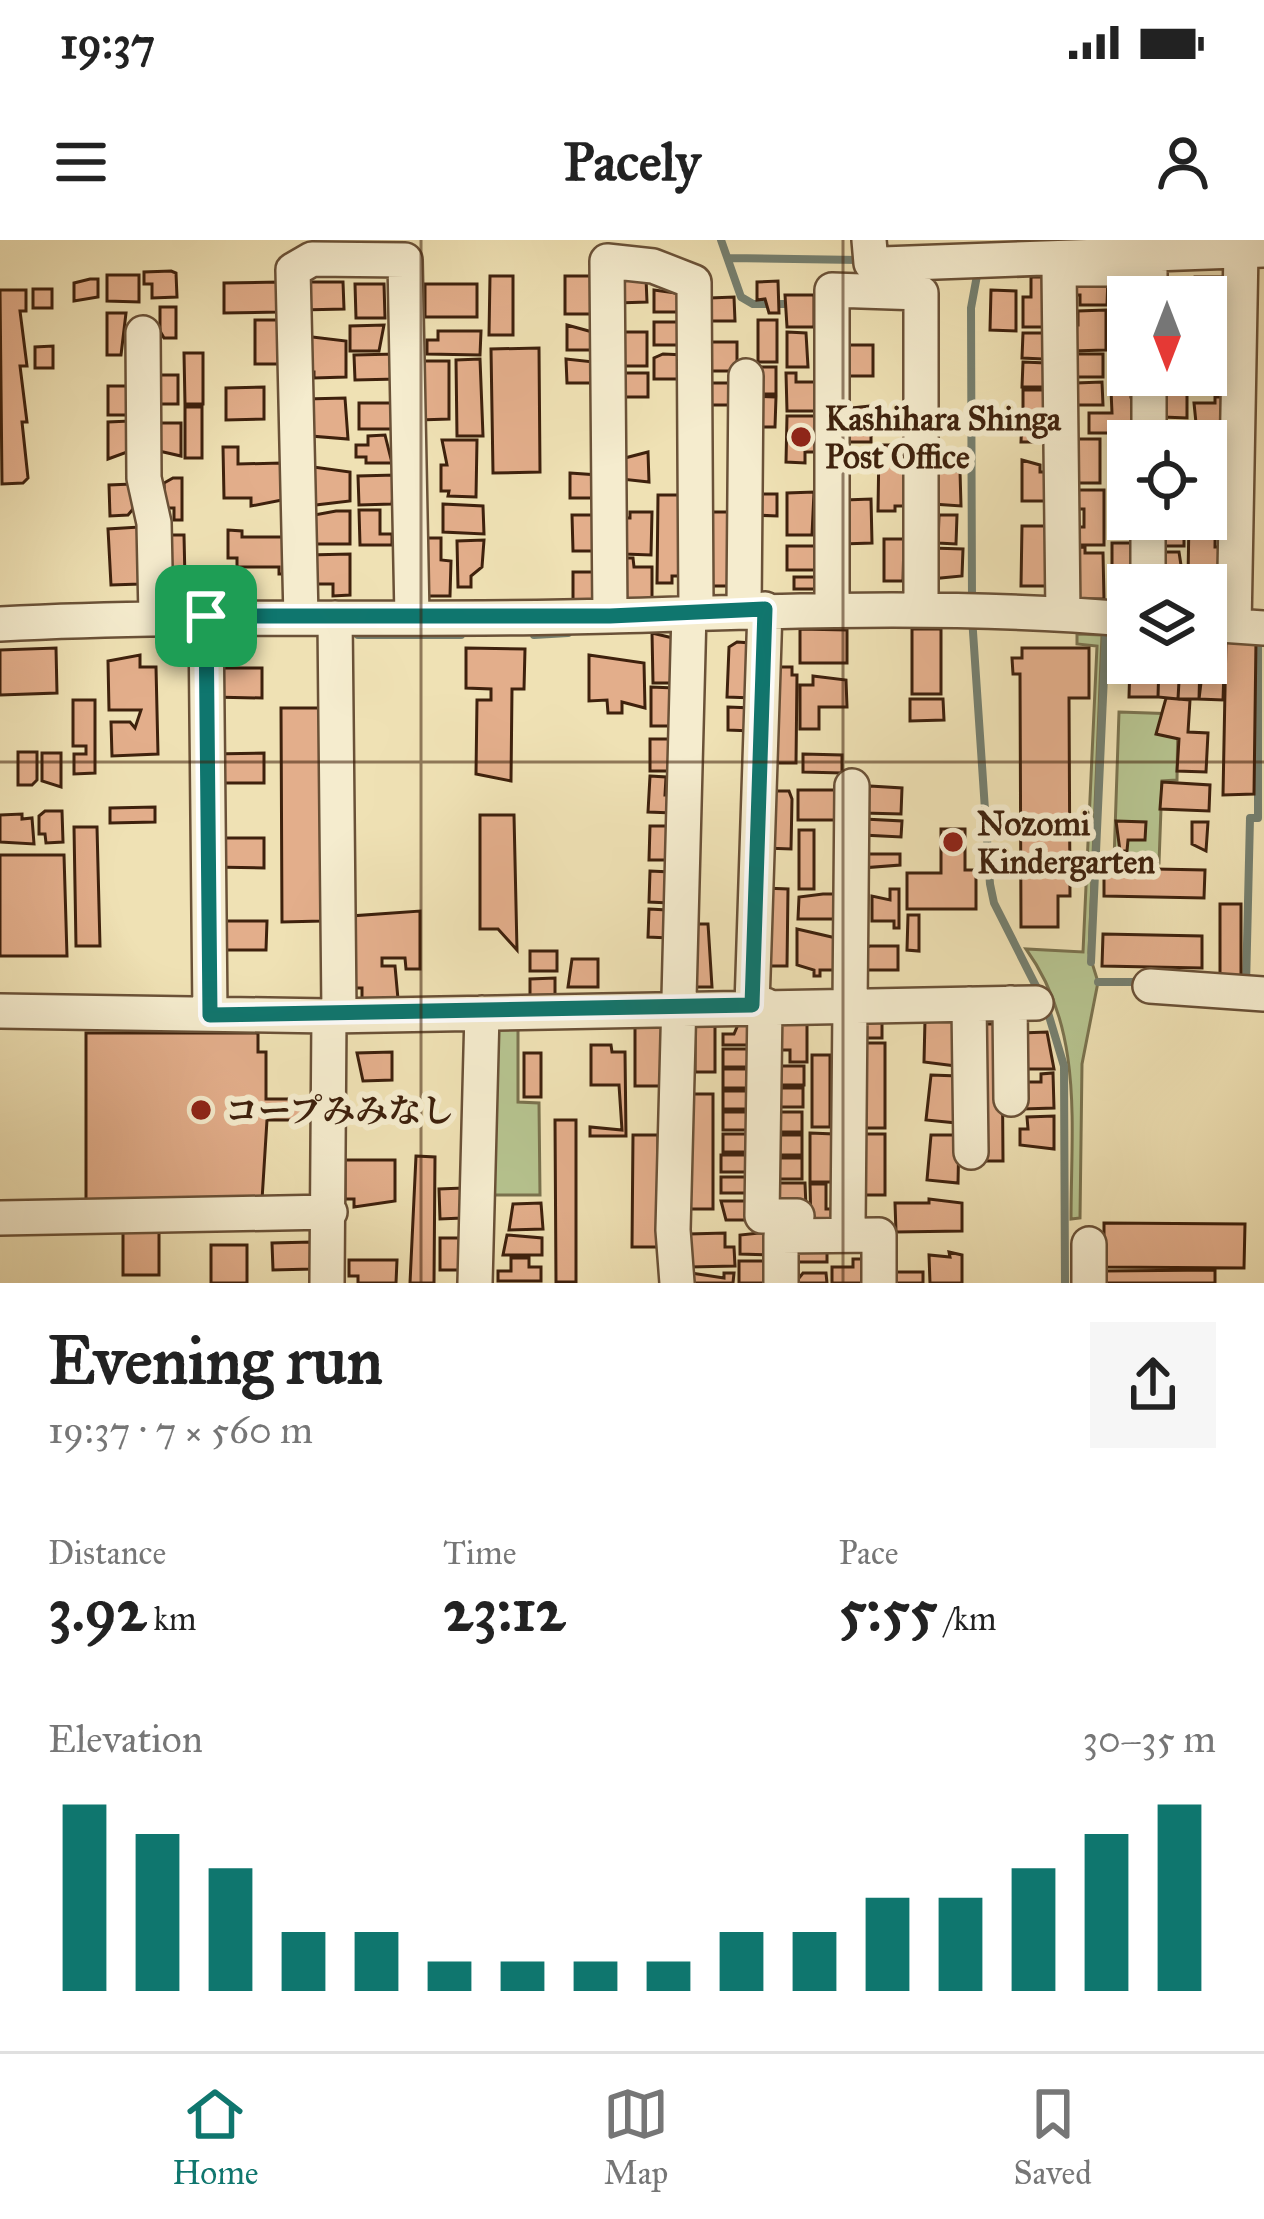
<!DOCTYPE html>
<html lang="en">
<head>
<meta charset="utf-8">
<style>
  :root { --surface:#fff; --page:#f6f6f6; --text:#222; --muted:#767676; --line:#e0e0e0; --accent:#0f766e }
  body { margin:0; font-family:"IM FELL Great Primer","Noto Serif JP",serif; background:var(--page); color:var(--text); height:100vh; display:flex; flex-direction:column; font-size:45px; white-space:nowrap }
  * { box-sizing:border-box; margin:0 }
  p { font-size:39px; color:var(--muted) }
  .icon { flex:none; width:66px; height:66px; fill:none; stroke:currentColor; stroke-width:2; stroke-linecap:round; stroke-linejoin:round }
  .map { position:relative; height:1043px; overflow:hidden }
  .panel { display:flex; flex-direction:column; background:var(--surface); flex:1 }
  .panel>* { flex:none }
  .needle { width:78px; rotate:180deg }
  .tools { position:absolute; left:1107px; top:36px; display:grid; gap:24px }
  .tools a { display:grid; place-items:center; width:120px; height:120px; border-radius:0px; background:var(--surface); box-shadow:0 6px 18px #0003; font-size:60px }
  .pin { position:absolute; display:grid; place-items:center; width:102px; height:102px; color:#fff; margin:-51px; border-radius:24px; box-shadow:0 6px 18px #0006 }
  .round { display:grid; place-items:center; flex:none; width:126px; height:126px; border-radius:0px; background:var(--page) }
  .headline { display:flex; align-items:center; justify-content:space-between; height:204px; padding:0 48px }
  h1 { font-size:66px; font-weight:800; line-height:90px }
  .figures { display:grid; grid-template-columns:repeat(3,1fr); gap:18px; height:204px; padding:12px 48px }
  .figures div { display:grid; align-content:center }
  .figures b { font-size:60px; font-weight:800 }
  .figures small { font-size:33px; font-weight:400 }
  .figures p { font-size:33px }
  .chart { height:336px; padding:24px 48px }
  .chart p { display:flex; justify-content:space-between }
  .chart svg { width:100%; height:216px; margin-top:12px; stroke:var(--accent); stroke-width:6 }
  .status { display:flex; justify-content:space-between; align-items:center; height:84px; padding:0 60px; background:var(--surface); direction:ltr }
  .status svg { height:33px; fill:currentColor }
  header { display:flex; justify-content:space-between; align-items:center; height:156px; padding:0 48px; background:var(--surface); font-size:54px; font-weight:800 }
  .tab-bar { display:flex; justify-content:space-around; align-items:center; height:168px; border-top:3px solid var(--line); background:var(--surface); font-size:33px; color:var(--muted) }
  .tab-bar a { display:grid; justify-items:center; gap:6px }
  .tab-bar .selected { color:var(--accent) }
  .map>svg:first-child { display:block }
  .green { fill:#b6c38f; stroke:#7a724e; stroke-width:3 }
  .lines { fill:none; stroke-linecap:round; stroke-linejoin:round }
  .stream { stroke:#757f6f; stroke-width:8 }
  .building { fill:#e3ae8b; stroke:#3e210d; stroke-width:3 }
  .minor-casing { stroke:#6a5137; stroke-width:38 }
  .minor { stroke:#f5ecce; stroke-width:33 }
  .route-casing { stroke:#fff; stroke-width:24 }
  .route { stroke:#0f766e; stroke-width:15 }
  .grid { fill:none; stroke:#3e210d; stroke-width:3; stroke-opacity:0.55 }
  .poi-dot { fill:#8f2418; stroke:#f5ecce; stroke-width:4.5 }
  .labels { text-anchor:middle; stroke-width:12; stroke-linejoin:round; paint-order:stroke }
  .poi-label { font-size:33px; font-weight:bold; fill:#3e210d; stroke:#f5ecce; text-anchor:start }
</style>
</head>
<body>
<div class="status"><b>19:37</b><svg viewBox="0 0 49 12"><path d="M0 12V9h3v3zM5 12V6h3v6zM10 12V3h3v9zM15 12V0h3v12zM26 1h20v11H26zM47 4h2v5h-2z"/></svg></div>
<header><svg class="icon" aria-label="menu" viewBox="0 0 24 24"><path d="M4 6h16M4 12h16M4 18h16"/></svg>Pacely<svg class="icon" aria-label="person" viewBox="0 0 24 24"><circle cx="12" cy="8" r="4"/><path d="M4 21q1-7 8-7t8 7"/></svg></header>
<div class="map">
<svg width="1264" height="1043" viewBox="0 0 1264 1043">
  <rect width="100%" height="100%" fill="#efe1b4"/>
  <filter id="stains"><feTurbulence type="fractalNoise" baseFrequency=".00167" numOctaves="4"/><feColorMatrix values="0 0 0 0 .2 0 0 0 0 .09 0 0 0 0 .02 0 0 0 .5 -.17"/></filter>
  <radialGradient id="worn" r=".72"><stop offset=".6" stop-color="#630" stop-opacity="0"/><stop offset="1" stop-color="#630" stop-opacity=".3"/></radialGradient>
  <!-- green -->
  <path class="green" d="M1077 394 1102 395 1089 713 1098 742 1082 824 1080 978 1071 979C1071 885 1084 789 1026 709L1083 712 1097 406 1077 404Z
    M1119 472 1178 474 1177 540 1162 541 1159 623 1114 621Z
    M518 781V862L539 863 540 955H491V792Z"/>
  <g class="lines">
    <!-- stream -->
    <path class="stream" d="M721 0 741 57 753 64H791
      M729 18 859 20
      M972 362 971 68 978 30
      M972 377 990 644 994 663 1039 752
      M358 395H461
      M534 395 568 393
      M1091 722 1106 391
      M1098 742H1144
      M1246 746 1250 578H1258V401
      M1046 766 1064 826 1065 1043"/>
  </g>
  <!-- building -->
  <path class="building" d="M171 31 176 33 177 57 152 58V44H144V32Z
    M107 35H139V62L107 61Z
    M490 36H513V95H489Z
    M565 36H596L597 74H565Z
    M1079 36 1108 37 1107 65H1080V55H1067Z
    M1031 37H1048V87H1023V57H1031Z
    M1195 37H1227L1234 61H1209L1206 69V57H1194Z
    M617 38H646L647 62 617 63Z
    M90 39H98V57L74 61V43Z
    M1113 39H1138V57L1113 61Z
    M1161 39H1188V57H1166Z
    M778 41 779 73H769L765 59 757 60V42Z
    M279 42V72L224 73V43Z
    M301 42H343L344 69 301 70Z
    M355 44H384L385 78H356Z
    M425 44H477V77H425Z
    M33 49H52V68H33Z
    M0 50H26V71H20L27 126H20L27 182H22L28 238 23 243 2 244Z
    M654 50 683 54V72H654Z
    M991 50 1016 51V91L990 90Z
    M785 55H814V87H787Z
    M734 57 735 81H706L710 58Z
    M1113 64H1128V82H1113Z
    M160 67H176V98H164L160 91Z
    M1106 70V110L1071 111V85H1078V71Z
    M107 73H126L121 115H107Z
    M1206 73H1234L1233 88H1206Z
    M255 80H280V124H255Z
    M758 80H777V122H758Z
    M654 82H682V105H654Z
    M384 85 379 111H350V86Z
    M567 85 596 93 597 110H567Z
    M1111 88H1128L1124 139H1110Z
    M438 91H481L480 115 427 114V100H438Z
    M617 92H647V126H617Z
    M787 92 806 93 808 127H787Z
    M1023 93H1044L1043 119 1022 118Z
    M304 96 346 101V137L314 138V132H304Z
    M706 102H737V131H706Z
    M841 105H873V136H845Z
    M53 106V128H35V107Z
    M539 108 540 232 493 233 491 109Z
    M1206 109H1231V125H1206Z
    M184 113H203V164H185Z
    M396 114 397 139 355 140 354 115Z
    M663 114 685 115V139H654V118Z
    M1073 114H1103V137H1067Z
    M480 119 483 196H457L456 120Z
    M566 119 594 122V143H567Z
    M418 121H449V179L419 180Z
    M1023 122 1046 123V147H1022Z
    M749 127H776V154H749Z
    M1206 129 1221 130V138L1230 139V153L1192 151 1193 135H1206Z
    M619 133H648V157H619Z
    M786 133H796V142H817V171H787Z
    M157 135H178V164H157Z
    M1102 142 1103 165H1073L1076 143Z
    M706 143H736L735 165H705Z
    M1160 145 1187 150V178L1163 177Z
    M108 146H129L131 175H108Z
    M264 147V179L226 180V148Z
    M1023 150H1045V174H1023Z
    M1111 150H1131V157H1140L1141 193H1089V173H1112Z
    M748 156 776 157 775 187H748Z
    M1215 157H1232L1229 193H1197L1194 163H1215Z
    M345 158 348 199 311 196 306 159Z
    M359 163H392V189H359Z
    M871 166V202H841V169Z
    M185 167H202V218H185Z
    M787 176H818V212H805V223L786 222Z
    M1022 177H1050V202H1021Z
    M130 181V211L108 219V182Z
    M159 183H181V216L159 211Z
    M1163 184 1187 185V201H1159Z
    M385 195 392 223H366V217H356V205H368V196Z
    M1074 199H1100V243H1073Z
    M1113 199H1137L1128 201V229H1113Z
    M442 200H477L476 257 448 256 449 251H441V225H447Z
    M1206 203H1216L1215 307H1225L1224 339 1188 338 1189 279H1206Z
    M879 205H889V221H896V230H909L908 266H895V271H878Z
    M223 207H238V224L281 223 282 260 251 266V258H224Z
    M648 212 649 242 621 239V219Z
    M1022 220 1040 225V232H1054V261H1022Z
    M947 225V232L960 231 961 266 933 264 931 226Z
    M306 226 350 232V261L307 266Z
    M570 233 598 235V258H570Z
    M1113 234H1128V264H1113Z
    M395 235 392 264 359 265 358 236Z
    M173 238H182V280H174V268H165L164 243Z
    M132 244 133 269 128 275 110 276 109 245Z
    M1075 250H1104V305H1073V287H1084V269H1075Z
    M814 252 812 295H787V253Z
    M754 254H777V276L753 275Z
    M658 255H680V336H672V343H657Z
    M871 259 872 303 842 304 845 260Z
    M443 264 483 266 484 294 443 292Z
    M1113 269H1128L1134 298H1113Z
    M359 270H380V294H392V305H360Z
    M336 271H350V304H309V276Z
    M630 272H652L651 315 624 314 618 278H630Z
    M707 272H734V346H707Z
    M572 275H599V311H573Z
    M939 275H957L956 304 938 303Z
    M1166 279H1184V306H1158V284Z
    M1022 286H1054V346H1021Z
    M139 287 140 344 111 345 108 289Z
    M228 290 242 291V297H286V334H279V327H237V318H228Z
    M168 295H184L185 340H179L180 347H169Z
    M426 298H441V320L451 321 450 356H416Z
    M884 299H904L903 341H884Z
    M484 300 482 327 471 336V347H458L457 301Z
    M1112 303H1134V332L1112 331Z
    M787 306H819V330H787Z
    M1085 307V313H1103L1104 359H1072V308Z
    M931 308 963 309 962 336 930 339Z
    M1157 312H1179L1184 345H1157Z
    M350 314V355L333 356V344H308V315Z
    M622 318H633L634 327H652V359H622Z
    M573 332H600V361H573Z
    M1110 335 1137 339V345H1128V360H1110Z
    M794 337H816V349H794Z
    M800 389 847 390V423H800Z
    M912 389H941V454H912Z
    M652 393 677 399V443H653Z
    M1226 398 1256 400 1254 554 1223 555Z
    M1206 401 1225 402 1223 460 1199 459Z
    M737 402 751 403 753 458 727 457 729 407Z
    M56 408 57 453 0 455V410Z
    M466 408 525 409 524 449H512L511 541 476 534 477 460H491V449L466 448Z
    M1022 408H1089V458H1069L1070 656H1058V687H1021L1020 434H1013L1012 418H1022Z
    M140 415V427H156L158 514 112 516 111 482H130L135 488 141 470H109L108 421Z
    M589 415 644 423 645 468 622 462V473H608L607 460 589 461Z
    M1130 423H1159L1158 457H1129Z
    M1159 423H1180L1178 459 1158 457Z
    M1180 423H1200L1199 459H1178Z
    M777 427H792V435H797L796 523H772Z
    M212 428H262V458L212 457Z
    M813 436 846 440 847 467H819V489H800V445H813Z
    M651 447 674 448 673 486H651Z
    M1166 458 1190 460 1188 492 1208 493 1206 532 1177 531 1179 499 1156 494Z
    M910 459H943L944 480 910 481Z
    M73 460H95V533L74 534V514H86V506H73Z
    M728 467 752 468V491L728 490Z
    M281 468H320L322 681 282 682Z
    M650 499H674V531H650Z
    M18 512H37V540L32 545H18Z
    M42 513H61V547L42 541Z
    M264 513V543H212V514Z
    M803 514 842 515V533L803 532Z
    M650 536 666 537 665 555H674L673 573 648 572Z
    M1162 542 1210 545 1209 571 1160 569Z
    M870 546 902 548 901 574 864 573Z
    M798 550H837V580H798Z
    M772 551H789L792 559 791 609 765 608Z
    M155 567V582L110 583V568Z
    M45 571H62L63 602 46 603 45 594H39V576Z
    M22 574V579L32 578 34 604 0 602V575Z
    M480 575H514L517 710 498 689H480Z
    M864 579 902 581 901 597 863 595Z
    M1116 581 1146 582 1145 600H1128L1127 611H1120Z
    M1192 582H1208L1206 611 1192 604Z
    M650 586H669L668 620H649Z
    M74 587H97L100 706H76Z
    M941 589H965V630H976V669H907V633H941Z
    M799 590H814V649H799Z
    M212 598H264V628L212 627Z
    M862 614H900V625L861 628Z
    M0 615H64L67 716H0Z
    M1104 628 1205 630 1204 658 1104 656Z
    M650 631 670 632 669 663 649 662Z
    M763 648 788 649 787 726H762Z
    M890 649H899V688H894V681H872V656L890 660Z
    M823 654H837V679H798L799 657Z
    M1220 664H1241V742H1220Z
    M649 669 667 670 669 698 648 697Z
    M420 671V729H406L405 718H382V726H395L398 759H362V748H353L351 676Z
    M908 675H919V711L907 710Z
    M215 681H267L266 710H215Z
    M692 684H708L712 747H696Z
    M797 689 836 698V730H820V736H814V730L797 725Z
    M1103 694 1202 696V728L1102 726Z
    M870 706H898V730H860V710Z
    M530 711H557V731H530Z
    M572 719H598V747H568Z
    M555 738V759H530V739Z
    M862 773H882V798H862Z
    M957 778 956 826 924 822 925 780Z
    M740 780H753V805H723V794H734Z
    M777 780H807V822H790V810H777Z
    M695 781H715V832H695Z
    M635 783H666L660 846H635Z
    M978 784H1002L1003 921H979Z
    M1047 792 1054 829H1022L1021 793Z
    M86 793H258V812H266V859H317L316 880H267L262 960H86Z
    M862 803H885V888H862Z
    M591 805H611L612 812H625L626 896H590V887L622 890 619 845H591Z
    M723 809H753V827H723Z
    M392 812V840L363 841 357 813Z
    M524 813H541V857H524Z
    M812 815H830V887H812Z
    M778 826H804V845H778Z
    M723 829H752L751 848H723Z
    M1053 833 1054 868 1023 869V842H1041V834Z
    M931 835 958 836 957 883 926 880Z
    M778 848H803V867H778Z
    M723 851H752V869H723Z
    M691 854H713V969H690Z
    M723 872H751V890H723Z
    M778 872H802V892H778Z
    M1054 876V909L1020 905V889H1028L1027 877Z
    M555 880H576V1042H556Z
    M810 893 834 894V942H810Z
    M723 894H752L751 912H723Z
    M860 894H885V955H861Z
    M633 895H658V1007H632Z
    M778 895H802V915H778Z
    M931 895H959L958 943 927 940Z
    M721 915H752V932H721Z
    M416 916 435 917 434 1043H410Z
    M778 918H802V939H778Z
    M345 920H395V961L354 967V959H345Z
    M721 937H752V953H721Z
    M775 943H805L806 967 775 964Z
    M810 944H826V969H835V985H811Z
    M463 948 462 978 440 979 439 949Z
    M929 959 962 963V991L896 992 895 963H929Z
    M721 961H749V980H726Z
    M541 963 543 989 509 990 513 964Z
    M1104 983 1245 984 1244 1028 1104 1027Z
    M123 990H159V1035H123Z
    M770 992V1015L740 1014V995Z
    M725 993V1007H734L735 1026 690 1027 689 994Z
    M507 995 542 998V1015H503Z
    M440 998H462V1030H440Z
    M312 1002V1029L273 1030 272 1003Z
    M211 1005H247V1043H211Z
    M791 1005H827V1022H797Z
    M949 1012 962 1015V1043H930L929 1015 950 1017Z
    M511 1018H529V1027H541V1041H498V1031H511Z
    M853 1019H867V1043H832V1027H853Z
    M349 1020H397L396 1043H358V1036H349Z
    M739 1021H769V1043H739Z
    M1215 1030V1043H1104V1031Z
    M890 1032H923V1043H890Z
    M691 1033 724 1038V1033H734L733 1043H691Z
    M803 1033H826L827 1043H795Z"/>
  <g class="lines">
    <defs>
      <path id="minor" d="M869 0 871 23 883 24 1264 10
        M143 93 144 238 154 283 156 376
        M1149 201V135
        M1148 345V279
        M832 366V50L921 53V367
        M744 369 746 136
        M1063 374 1059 29H1150V57
        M206 376 210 774
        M610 376 607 21 653 26 694 42 696 371
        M301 378 293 30 312 19 405 20 412 377
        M335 378 339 772
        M0 384C203 373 406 382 610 376 784 371 954 364 1128 379
        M1206 384 1264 388
        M1234 386 1241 10
        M1150 746 1264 754
        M1010 763 1011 859
        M969 764 971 912
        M752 765 765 369
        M765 765 762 976H797
        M0 771 329 776 1036 763
        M0 978 330 972
        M848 986 852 546
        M1089 1004V1043
        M327 1043 329 776
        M475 1043 482 773
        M677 1043 673 990 689 372
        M781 1043V996L879 995V1043"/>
    </defs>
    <!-- minor casing -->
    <use href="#minor" class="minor-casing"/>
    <!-- minor -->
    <use href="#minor" class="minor"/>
  </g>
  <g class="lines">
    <defs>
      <path id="route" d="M765 369 752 765 210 775 206 376H610Z"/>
    </defs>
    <!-- route casing -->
    <use href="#route" class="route-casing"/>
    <!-- route -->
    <use href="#route" class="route"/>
  </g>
  <!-- grid -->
  <path class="grid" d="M421 0V1043M843 0V1043M0 522H1264"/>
  <!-- markers -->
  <g class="poi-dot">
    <circle cx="801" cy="197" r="12"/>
    <circle cx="953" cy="602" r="12"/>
    <circle cx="201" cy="870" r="12"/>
  </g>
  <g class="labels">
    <!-- poi labels -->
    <g class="poi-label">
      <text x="825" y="190">Kashihara Shinga<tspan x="825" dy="38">Post Office</tspan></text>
      <text x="977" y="595">Nozomi<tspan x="977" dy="38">Kindergarten</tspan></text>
      <text x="225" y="882">コープみみなし</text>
    </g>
  </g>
  <rect width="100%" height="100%" filter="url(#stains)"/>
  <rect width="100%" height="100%" fill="url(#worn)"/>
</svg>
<div class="tools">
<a><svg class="needle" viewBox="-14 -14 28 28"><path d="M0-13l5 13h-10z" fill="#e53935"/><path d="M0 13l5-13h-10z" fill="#767676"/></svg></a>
<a><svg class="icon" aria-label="locate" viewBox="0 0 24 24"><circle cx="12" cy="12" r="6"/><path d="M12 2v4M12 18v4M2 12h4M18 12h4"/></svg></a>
<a><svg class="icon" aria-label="layers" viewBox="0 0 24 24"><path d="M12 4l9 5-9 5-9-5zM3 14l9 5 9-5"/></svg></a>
</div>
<div class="pin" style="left:206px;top:376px;background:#1e9e55"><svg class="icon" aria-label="arrive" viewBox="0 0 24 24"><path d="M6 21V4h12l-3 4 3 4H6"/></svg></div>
</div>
<section class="panel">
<div class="headline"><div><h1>Evening run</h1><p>19:37 · 7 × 560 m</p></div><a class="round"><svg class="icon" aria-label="share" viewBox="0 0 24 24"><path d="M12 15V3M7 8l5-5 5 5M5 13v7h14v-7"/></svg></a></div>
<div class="figures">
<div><p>Distance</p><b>3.92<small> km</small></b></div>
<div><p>Time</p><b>23:12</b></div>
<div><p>Pace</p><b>5:55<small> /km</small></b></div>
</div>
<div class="chart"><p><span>Elevation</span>30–35 m</p>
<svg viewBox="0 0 160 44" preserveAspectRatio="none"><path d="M5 44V6M15 44V12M25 44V19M35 44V32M45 44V32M55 44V38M65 44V38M75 44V38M85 44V38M95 44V32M105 44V32M115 44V25M125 44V25M135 44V19M145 44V12M155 44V6"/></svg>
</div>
</section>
<nav class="tab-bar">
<a class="selected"><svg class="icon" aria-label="home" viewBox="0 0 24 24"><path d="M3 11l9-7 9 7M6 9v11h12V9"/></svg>Home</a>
<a><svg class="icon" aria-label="map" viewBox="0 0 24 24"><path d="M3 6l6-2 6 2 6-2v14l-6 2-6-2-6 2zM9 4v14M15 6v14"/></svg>Map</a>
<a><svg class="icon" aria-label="saved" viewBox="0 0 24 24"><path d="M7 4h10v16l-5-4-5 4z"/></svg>Saved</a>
</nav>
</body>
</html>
